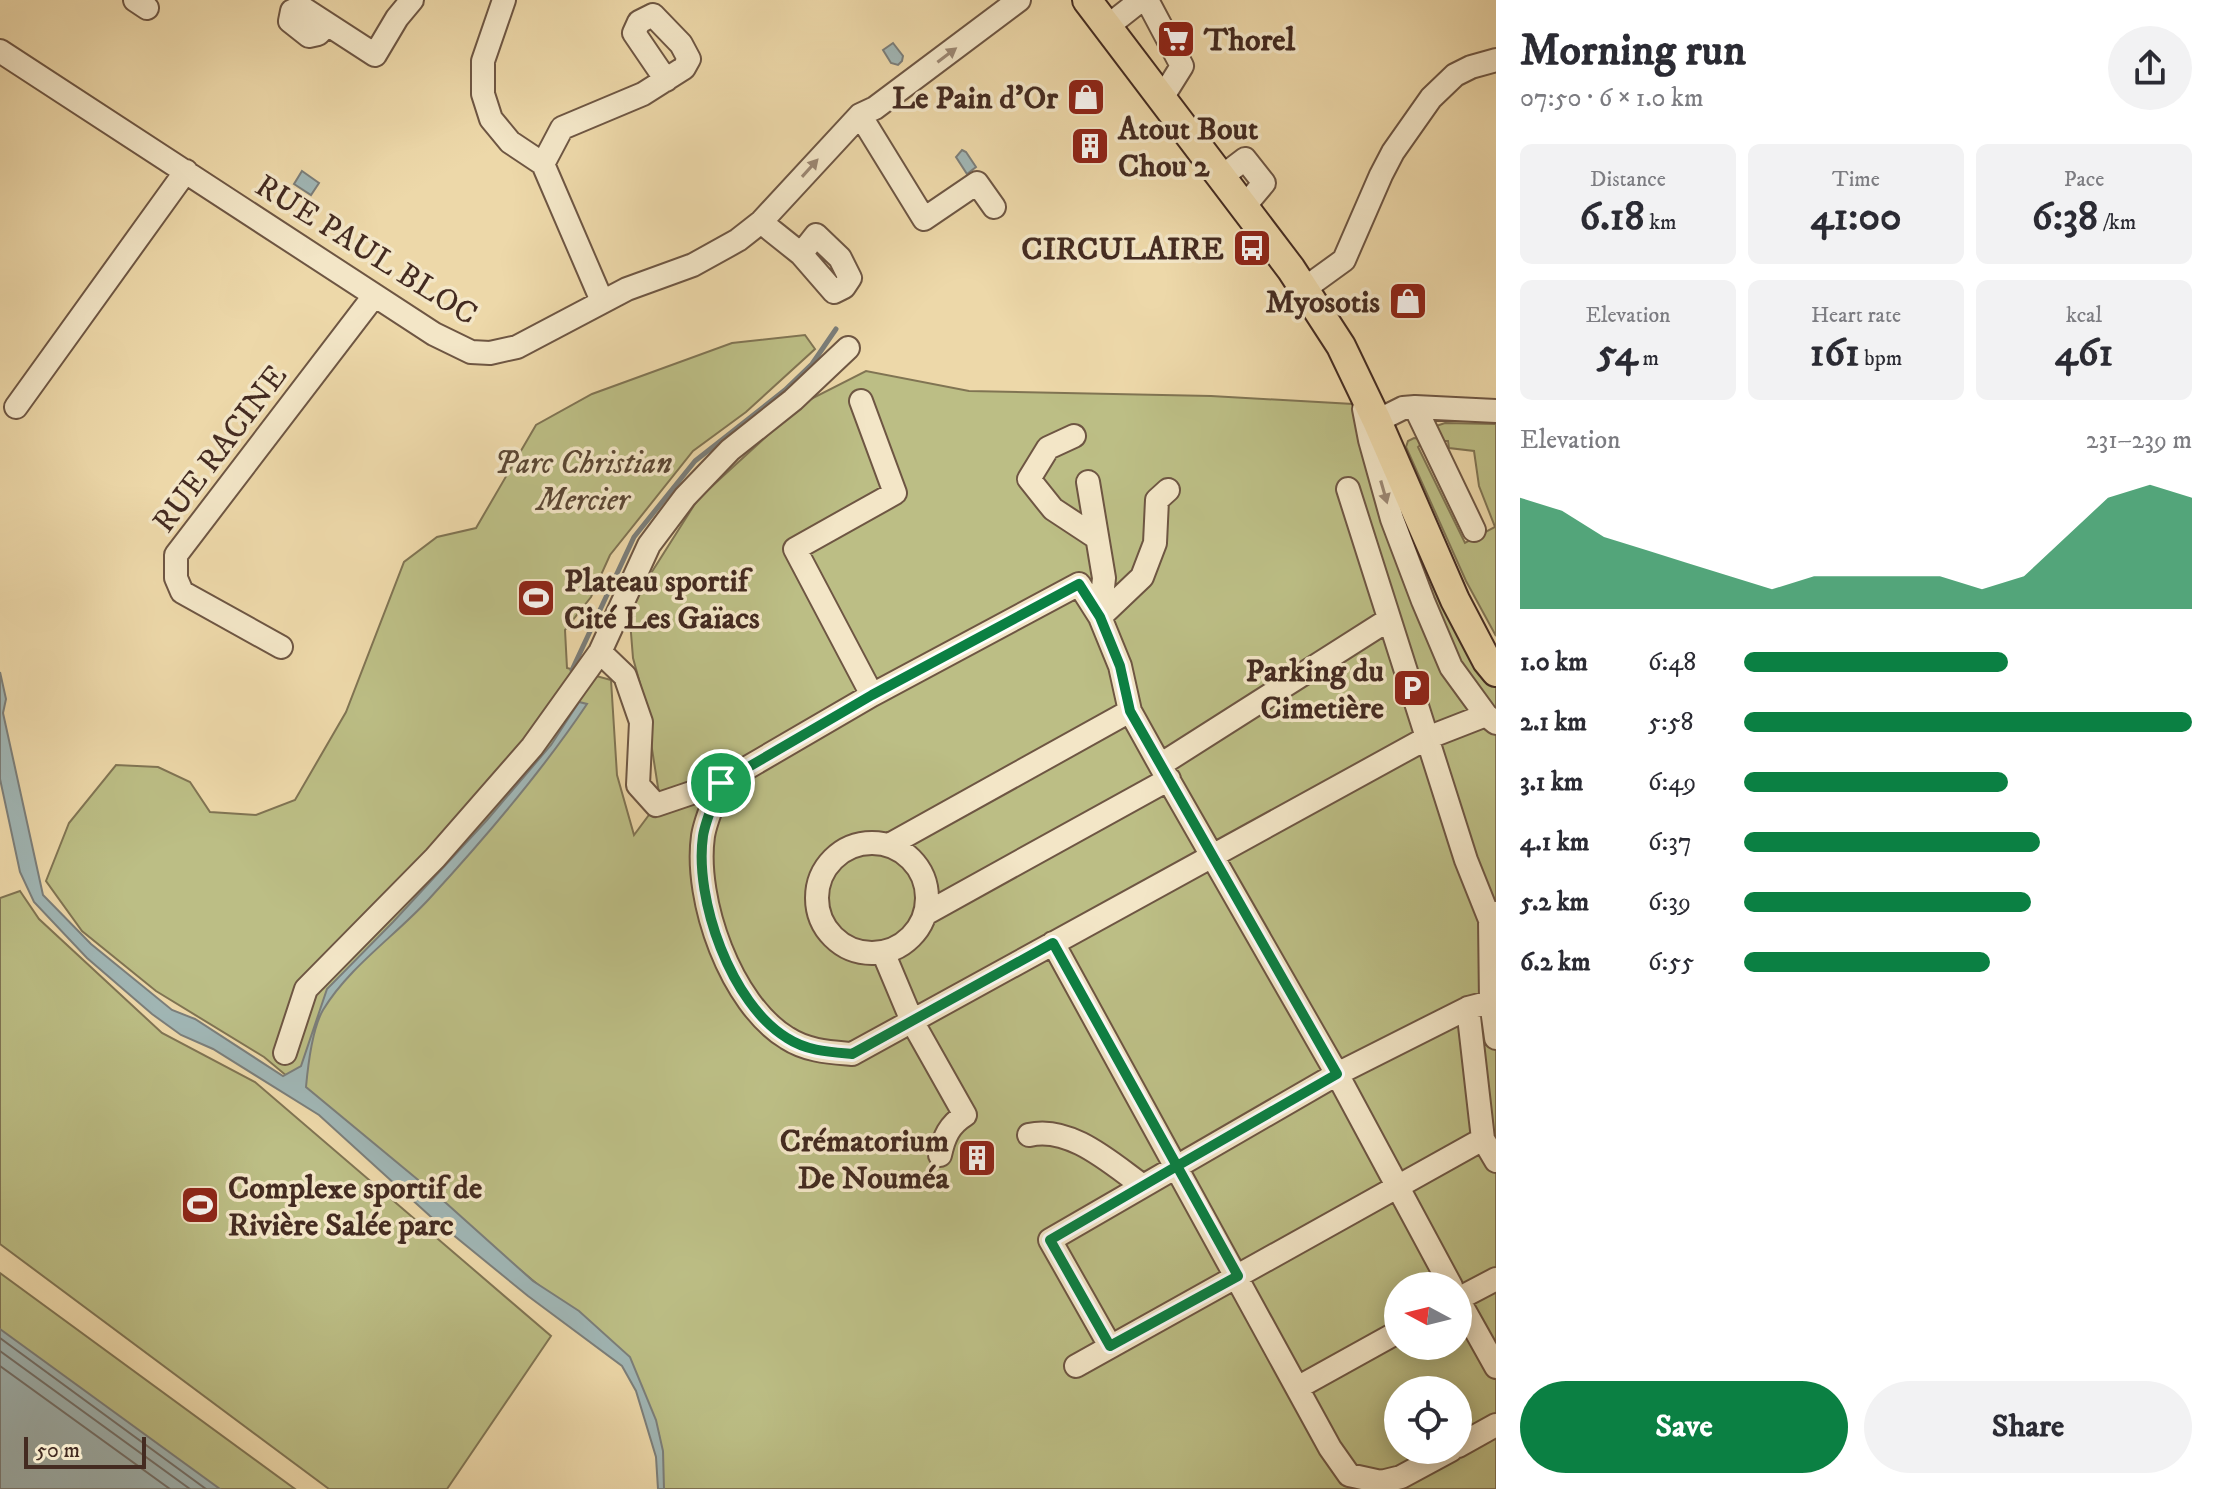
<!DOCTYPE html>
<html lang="en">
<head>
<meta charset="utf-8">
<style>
  :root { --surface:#fff; --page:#f2f2f3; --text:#2b2b33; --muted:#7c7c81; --accent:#0b8043 }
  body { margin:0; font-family:"IM FELL DW Pica",serif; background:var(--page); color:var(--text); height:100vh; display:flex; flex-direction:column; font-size:30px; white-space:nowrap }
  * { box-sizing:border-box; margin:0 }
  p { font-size:26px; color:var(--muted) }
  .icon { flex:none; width:44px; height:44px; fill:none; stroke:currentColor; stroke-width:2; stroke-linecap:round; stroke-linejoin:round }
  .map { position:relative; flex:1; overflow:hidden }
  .sheet { display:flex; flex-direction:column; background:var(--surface); width:720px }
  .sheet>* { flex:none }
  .needle { width:52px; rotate:277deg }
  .buttons { position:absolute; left:1384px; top:1272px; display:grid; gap:16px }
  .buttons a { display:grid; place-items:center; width:88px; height:88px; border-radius:50%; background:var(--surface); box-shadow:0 4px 20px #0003; font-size:40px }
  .scale { position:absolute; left:24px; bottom:20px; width:122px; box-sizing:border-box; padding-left:8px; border:4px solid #442b21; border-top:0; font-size:22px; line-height:28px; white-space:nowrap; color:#442b21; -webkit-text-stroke:6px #f3e6c7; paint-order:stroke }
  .pin { position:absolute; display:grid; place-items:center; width:68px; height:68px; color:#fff; margin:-34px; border:4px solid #fff; border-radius:50%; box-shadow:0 2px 8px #0007 }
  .round { display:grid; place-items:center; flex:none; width:84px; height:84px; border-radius:42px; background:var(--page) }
  .head { display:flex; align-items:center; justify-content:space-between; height:136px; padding:0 24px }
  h1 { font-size:44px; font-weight:700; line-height:60px }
  .figures { display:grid; grid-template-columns:repeat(3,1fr); gap:12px; height:136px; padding:8px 24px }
  .figures div { display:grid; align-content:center; border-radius:12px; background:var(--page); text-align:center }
  .figures b { font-size:40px; font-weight:700 }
  .figures small { font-size:22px; font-weight:400 }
  .figures p { font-size:22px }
  .chart { height:224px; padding:16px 24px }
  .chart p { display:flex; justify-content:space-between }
  .chart svg { width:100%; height:144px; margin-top:8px; fill:var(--accent); opacity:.7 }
  .button { display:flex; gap:16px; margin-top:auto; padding:16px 24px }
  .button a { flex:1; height:92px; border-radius:48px; background:var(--accent); color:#fff; font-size:32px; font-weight:700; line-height:92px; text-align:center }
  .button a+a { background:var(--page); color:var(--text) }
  ul { padding:0 24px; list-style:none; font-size:26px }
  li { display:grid; grid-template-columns:128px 96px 1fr; align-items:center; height:60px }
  li i { height:20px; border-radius:10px; background:var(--accent) }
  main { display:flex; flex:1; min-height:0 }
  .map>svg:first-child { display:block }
  .green { fill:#bcbe85; stroke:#807453; stroke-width:2; fill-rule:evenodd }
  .water { fill:#a0b6b5; stroke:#7b7e7a; stroke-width:2 }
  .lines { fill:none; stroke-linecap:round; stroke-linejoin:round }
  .shore { stroke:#72706b; stroke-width:2 }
  .stream { stroke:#7b7e7a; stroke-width:5 }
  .minor-casing { stroke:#6e5643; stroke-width:26 }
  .major-casing { stroke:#442b21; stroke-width:32 }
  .minor { stroke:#f3e6c7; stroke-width:22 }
  .major { stroke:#edd8a9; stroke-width:28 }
  .oneway { fill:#9c8874 }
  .route-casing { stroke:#fff; stroke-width:16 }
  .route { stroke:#0b8043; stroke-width:10 }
  .labels { text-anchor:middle; stroke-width:7; stroke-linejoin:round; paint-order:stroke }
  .poi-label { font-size:32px; font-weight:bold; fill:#442b21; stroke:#f3e6c7; text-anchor:end }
  .street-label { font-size:32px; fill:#442b21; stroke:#f3e6c7 }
  .park-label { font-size:32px; font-style:italic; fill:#5c4835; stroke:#f3e6c7 }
</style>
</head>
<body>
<main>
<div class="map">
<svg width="1496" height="1489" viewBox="0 0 1496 1489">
  <rect width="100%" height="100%" fill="#edd8a9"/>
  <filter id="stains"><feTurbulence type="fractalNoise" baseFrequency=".0025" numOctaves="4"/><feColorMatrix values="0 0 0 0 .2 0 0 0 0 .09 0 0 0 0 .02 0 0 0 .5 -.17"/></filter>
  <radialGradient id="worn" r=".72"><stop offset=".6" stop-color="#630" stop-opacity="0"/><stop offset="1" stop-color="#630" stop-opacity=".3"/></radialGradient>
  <!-- green -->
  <path class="green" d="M805 335 815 349 746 412 693 451 610 555 591 597 565 630 567 668 611 680 617 775 634 835 660 800 644 698 633 658 629 608 698 499 803 403 866 371 969 391 1211 396 1353 404 1496 672V1489H661L659 1434 625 1357 264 1057 156 991 82 931 46 881 69 823 116 765 158 767 190 782 210 812 256 815 295 800 346 712 404 562 437 537 476 528 536 425 592 394 732 343ZM1398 1286H1458V1346H1398ZM1398 1390H1458V1450H1398Z
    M1445 423 1496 424V636L1466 581 1406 447 1408 441 1414 438 1421 439 1423 443 1418 447 1465 543 1495 527 1479 486 1474 451 1449 448 1448 441H1440L1433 427Z
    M20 891 39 919 162 1033 255 1082 551 1336 447 1489H329L0 1244V898Z
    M0 1273 295 1489H144L0 1377Z"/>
  <!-- water -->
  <path class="water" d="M893 43 903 56 902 61 898 65 891 63 883 50Z
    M962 150 966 152 976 167 967 174 956 157Z
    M302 171 319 183 311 195 294 184Z
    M0 672 6 699 3 713 43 895 91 944 172 1010 195 1019 283 1076 301 1066 327 989 393 922 487 820 551 745 579 702 587 704C541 773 485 838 429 899 395 936 349 967 323 1010 312 1029 308 1065 306 1087L446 1203 533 1281 579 1311 630 1357 656 1420 663 1451 664 1489H658L656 1457 636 1391 622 1366 528 1296 430 1216 319 1115 213 1049 181 1035 152 1014 87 958 34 902 20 872 0 779Z
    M0 1329 220 1489H0Z"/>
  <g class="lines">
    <!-- shore -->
    <path class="shore" d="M0 1338 206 1489
      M0 1351 190 1489
      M0 1366 170 1489"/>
    <!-- stream -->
    <path class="stream" d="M572 670 634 537 695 461 785 390 812 364 836 329"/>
    <defs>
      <path id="minor" d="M135 0 147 8
        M504 0 483 61V94L491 119 510 142 543 164 602 301
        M1147 0 1182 66 1162 98
        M326 26 318 34 309 36 290 21 292 11 301 7 375 55 397 18 412 0
        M1108 26 1141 0
        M0 51 434 334 471 352 490 353 517 347 627 289 693 265 738 240 761 222 860 115 875 108 1019 0
        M860 115 924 219 977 183 994 207
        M543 164 562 128 643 94 684 68 689 59 681 44 653 15 639 22 634 33 666 80
        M1220 178 1245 159 1264 183 1243 208
        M761 222 801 254 834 292 844 287 850 278 840 258 816 235 801 254
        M1304 289 1344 260 1381 175 1393 152 1431 98 1455 75 1471 67 1496 60
        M861 401 895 493 795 549 872 695
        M16 407 186 171
        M1415 407 1474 530
        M1364 409 1370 440 1392 519 1423 601 1451 667 1486 715
        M1377 421 1403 408 1415 407 1496 411
        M1074 436 1048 448 1029 479 1053 509 1097 538
        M1088 482 1104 578 1100 617 1120 666 1130 711 1160 765 1388 620
        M1348 489 1466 860 1490 920 1496 913
        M1168 490 1157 500 1155 543 1142 577 1100 617 1079 584 872 695 721 783C715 800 706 818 703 836 694 900 731 1004 787 1038 807 1051 829 1052 852 1054L1427 738 1486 715 1496 723
        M281 647 182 592 176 578V555L374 296
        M600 652 625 676 641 722 638 785 656 805 721 783
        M1160 765 1337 1074 1451 1286
        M817 898a55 55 0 1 1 110 0a55 55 0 1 1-110 0Z
        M889 845 1130 711
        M925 914 1169 779
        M1490 920 1491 1002 1496 1038
        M1053 943 1330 1448 1349 1475 1381 1482 1401 1477 1451 1450
        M883 952 912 1021 965 1115C949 1125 944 1137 940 1155
        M1468 1008 1483 1139 1496 1161
        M285 1053 306 989 435 858 532 747 600 652 649 545 685 497 730 450 793 400 848 348
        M1029 1135C1070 1125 1112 1164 1143 1186
        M1496 1279 1458 1299 1496 1367
        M1110 1346 1050 1240 1337 1074 1468 1008 1491 1002
        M1076 1366 1483 1139
        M1297 1388 1398 1332
        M1458 1446 1496 1425"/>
      <path id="major" d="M1087 0 1291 269 1341 346 1377 421 1455 600 1487 661 1496 672"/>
    </defs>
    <!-- minor casing -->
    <use href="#minor" class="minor-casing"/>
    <!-- major casing -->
    <use href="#major" class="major-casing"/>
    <!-- minor -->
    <use href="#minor" class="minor"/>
    <!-- major -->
    <use href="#major" class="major"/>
  </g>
  <!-- one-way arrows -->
  <defs><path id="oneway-solid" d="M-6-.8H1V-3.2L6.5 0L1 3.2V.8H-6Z" transform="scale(2)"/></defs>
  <g class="oneway">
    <use href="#oneway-solid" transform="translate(947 55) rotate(-37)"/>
    <use href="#oneway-solid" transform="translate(810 168) rotate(-48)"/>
    <use href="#oneway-solid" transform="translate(1384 492) rotate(74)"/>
  </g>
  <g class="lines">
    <defs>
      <path id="route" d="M721 783C715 800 706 818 703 836 694 899 731 1004 787 1038 807 1051 829 1052 852 1054L1053 943 1177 1166 1050 1240 1110 1346 1238 1276 1177 1166 1337 1074 1130 711 1120 666 1100 617 1079 584 872 695 721 783"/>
    </defs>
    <!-- route casing -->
    <use href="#route" class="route-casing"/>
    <!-- route -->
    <use href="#route" class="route"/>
  </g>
  <!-- icons -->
  <defs>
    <symbol id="supermarket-square" viewBox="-11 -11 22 22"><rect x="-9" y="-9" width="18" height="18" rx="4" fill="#8f2418" stroke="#f3e6c7"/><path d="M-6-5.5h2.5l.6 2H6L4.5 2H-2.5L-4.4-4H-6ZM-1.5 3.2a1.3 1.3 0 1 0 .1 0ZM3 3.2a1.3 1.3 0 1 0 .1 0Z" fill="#fff"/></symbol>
    <symbol id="shop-square" viewBox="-11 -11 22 22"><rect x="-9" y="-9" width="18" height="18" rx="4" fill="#8f2418" stroke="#f3e6c7"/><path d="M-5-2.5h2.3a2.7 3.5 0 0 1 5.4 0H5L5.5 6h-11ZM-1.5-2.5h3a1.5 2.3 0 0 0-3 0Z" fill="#fff"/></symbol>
    <symbol id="building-square" viewBox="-11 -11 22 22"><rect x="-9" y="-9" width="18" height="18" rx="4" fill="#8f2418" stroke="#f3e6c7"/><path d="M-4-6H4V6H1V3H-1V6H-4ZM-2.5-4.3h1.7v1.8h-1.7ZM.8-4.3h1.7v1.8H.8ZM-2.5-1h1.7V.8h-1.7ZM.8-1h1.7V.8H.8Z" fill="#fff"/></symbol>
    <symbol id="bus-square" viewBox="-11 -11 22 22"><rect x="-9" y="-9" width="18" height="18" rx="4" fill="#8f2418" stroke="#f3e6c7"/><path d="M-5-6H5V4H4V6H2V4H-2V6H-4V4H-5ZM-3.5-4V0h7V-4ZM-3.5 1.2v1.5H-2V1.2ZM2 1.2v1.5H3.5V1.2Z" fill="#fff"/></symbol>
    <symbol id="stadium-square" viewBox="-11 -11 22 22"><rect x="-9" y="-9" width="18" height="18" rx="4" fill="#8f2418" stroke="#f3e6c7"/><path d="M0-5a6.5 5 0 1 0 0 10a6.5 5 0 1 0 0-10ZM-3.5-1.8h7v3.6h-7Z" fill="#fff"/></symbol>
    <symbol id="parking-square" viewBox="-11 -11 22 22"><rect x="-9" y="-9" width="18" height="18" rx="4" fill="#8f2418" stroke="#f3e6c7"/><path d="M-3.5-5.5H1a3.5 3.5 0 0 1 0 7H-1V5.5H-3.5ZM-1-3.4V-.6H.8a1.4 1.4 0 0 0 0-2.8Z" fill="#fff"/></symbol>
  </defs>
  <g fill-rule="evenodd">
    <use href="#supermarket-square" x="1154" y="17" width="44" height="44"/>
    <use href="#shop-square" x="1064" y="75" width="44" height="44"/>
    <use href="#building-square" x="1068" y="124" width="44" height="44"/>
    <use href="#bus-square" x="1230" y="226" width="44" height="44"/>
    <use href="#shop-square" x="1386" y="279" width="44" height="44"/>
    <use href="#stadium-square" x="514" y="576" width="44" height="44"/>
    <use href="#parking-square" x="1390" y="666" width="44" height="44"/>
    <use href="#building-square" x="955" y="1136" width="44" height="44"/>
    <use href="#stadium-square" x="178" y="1183" width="44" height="44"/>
  </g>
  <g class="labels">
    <!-- poi labels -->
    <g class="poi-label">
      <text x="1204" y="50" text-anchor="start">Thorel</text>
      <text x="1058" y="108">Le Pain d'Or</text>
      <text x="1118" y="139" text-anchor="start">Atout Bout<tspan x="1118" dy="37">Chou 2</tspan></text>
      <text x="1224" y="259">CIRCULAIRE</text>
      <text x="1380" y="312">Myosotis</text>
      <text x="564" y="591" text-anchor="start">Plateau sportif<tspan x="564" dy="37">Cité Les Gaïacs</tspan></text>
      <text x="1384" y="681">Parking du<tspan x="1384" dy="37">Cimetière</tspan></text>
      <text x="949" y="1151">Crématorium<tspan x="949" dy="37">De Nouméa</tspan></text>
      <text x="228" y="1198" text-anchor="start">Complexe sportif de<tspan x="228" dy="37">Rivière Salée parc</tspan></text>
    </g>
    <!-- street labels -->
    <g class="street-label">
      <text transform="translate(367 249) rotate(32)" y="11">RUE PAUL BLOC</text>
      <text transform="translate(219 448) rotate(-53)" y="11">RUE RACINE</text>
    </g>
    <!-- park labels -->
    <g class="park-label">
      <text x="583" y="473">Parc Christian<tspan x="583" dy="37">Mercier</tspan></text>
    </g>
  </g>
  <rect width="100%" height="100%" filter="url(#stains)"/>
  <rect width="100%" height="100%" fill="url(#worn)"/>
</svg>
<div class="buttons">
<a><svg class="needle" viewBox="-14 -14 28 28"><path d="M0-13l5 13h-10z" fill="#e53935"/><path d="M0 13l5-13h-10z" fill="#7c7c81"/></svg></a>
<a><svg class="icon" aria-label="locate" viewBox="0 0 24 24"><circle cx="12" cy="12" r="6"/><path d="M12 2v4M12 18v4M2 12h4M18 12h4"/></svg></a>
</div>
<div class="scale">50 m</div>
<div class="pin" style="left:721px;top:783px;background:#1e9e55"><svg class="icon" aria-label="arrive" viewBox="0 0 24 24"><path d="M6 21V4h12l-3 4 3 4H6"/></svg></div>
</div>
<section class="sheet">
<div class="head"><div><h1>Morning run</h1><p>07:50 · 6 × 1.0 km</p></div><a class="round"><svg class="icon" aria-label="share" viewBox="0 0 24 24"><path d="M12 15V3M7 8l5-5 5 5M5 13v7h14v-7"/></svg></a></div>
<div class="figures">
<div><p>Distance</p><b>6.18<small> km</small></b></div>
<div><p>Time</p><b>41:00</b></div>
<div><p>Pace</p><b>6:38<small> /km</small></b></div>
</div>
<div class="figures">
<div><p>Elevation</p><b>54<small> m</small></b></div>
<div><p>Heart rate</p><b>161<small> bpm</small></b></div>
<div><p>kcal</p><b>461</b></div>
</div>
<div class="chart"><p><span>Elevation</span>231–239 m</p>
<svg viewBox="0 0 160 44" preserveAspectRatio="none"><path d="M0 44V10L10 14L20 22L30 26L40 30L50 34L60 38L70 34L80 34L90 34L100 34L110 38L120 34L130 22L140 10L150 6L160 10V44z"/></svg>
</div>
<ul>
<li><b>1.0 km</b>6:48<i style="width:59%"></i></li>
<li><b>2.1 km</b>5:58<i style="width:100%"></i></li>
<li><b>3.1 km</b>6:49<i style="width:59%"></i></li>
<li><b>4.1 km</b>6:37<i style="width:66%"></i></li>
<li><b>5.2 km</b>6:39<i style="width:64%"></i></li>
<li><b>6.2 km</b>6:55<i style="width:55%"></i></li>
</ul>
<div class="button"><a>Save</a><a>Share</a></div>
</section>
</main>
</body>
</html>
